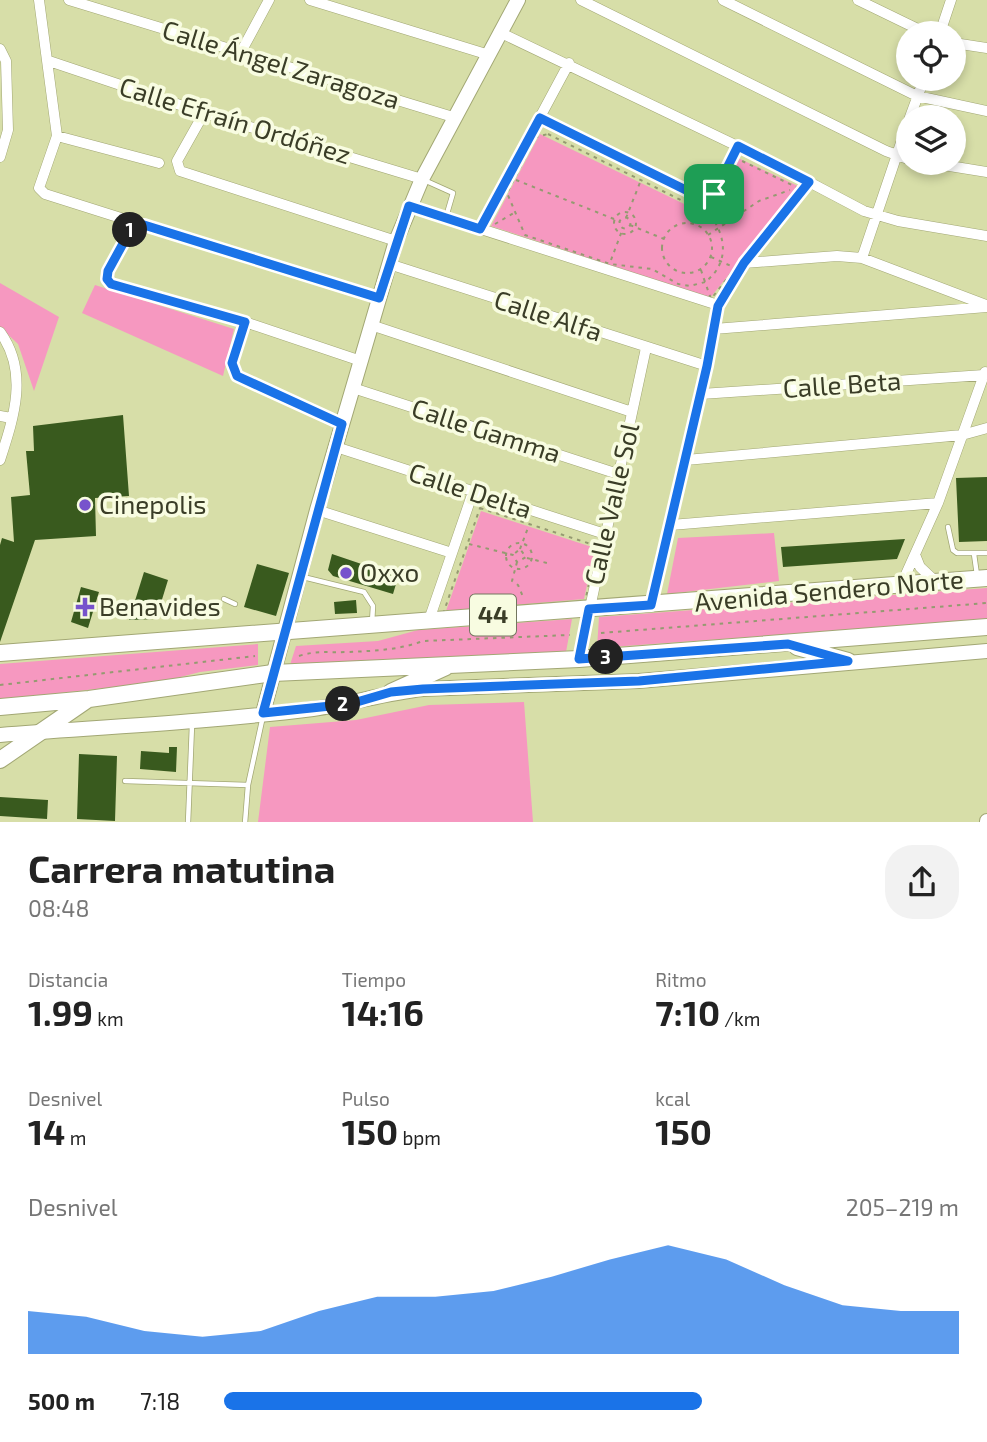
<!DOCTYPE html>
<html lang="es">
<head>
<meta charset="utf-8">
<style>
  :root { --surface:#fff; --page:#f2f2f2; --text:#222; --muted:#767676; --accent:#1a73e8 }
  body { margin:0; font-family:"Exo 2",sans-serif; background:var(--page); color:var(--text); height:100vh; display:flex; flex-direction:column; font-size:26px; white-space:nowrap }
  * { box-sizing:border-box; margin:0 }
  p { font-size:23px; color:var(--muted) }
  .icon { flex:none; width:38px; height:38px; fill:none; stroke:currentColor; stroke-width:2; stroke-linecap:round; stroke-linejoin:round }
  .map { position:relative; height:822px; overflow:hidden }
  .details { display:flex; flex-direction:column; background:var(--surface); flex:1 }
  .details>* { flex:none }
  .controls { position:absolute; left:896px; top:21px; display:grid; gap:14px }
  .controls a { display:grid; place-items:center; width:70px; height:70px; border-radius:50%; background:var(--surface); box-shadow:0 4px 10px #0003; font-size:35px }
  .pin { position:absolute; display:grid; place-items:center; width:60px; height:60px; color:#fff; margin:-30px; border-radius:14px; box-shadow:0 4px 10px #0006 }
  .km { position:absolute; width:35px; height:35px; margin:-18px; border-radius:50%; background:#222; color:#fff; font-size:19px; line-height:35px; text-align:center }
  .round { display:grid; place-items:center; flex:none; width:74px; height:74px; border-radius:28px; background:var(--page) }
  .head { display:flex; align-items:center; justify-content:space-between; height:119px; padding:0 28px }
  h1 { font-size:38px; font-weight:700; line-height:52px }
  .metrics { display:grid; grid-template-columns:repeat(3,1fr); gap:10px; height:119px; padding:7px 28px }
  .metrics div { display:grid; align-content:center }
  .metrics b { font-size:35px; font-weight:700 }
  .metrics small { font-size:19px; font-weight:400 }
  .metrics p { font-size:19px }
  .chart { height:196px; padding:14px 28px }
  .chart p { display:flex; justify-content:space-between }
  .chart svg { width:100%; height:126px; margin-top:7px; fill:var(--accent); opacity:.7 }
  ul { padding:0 28px; list-style:none; font-size:23px }
  li { display:grid; grid-template-columns:112px 84px 1fr; align-items:center; height:52px }
  li i { height:18px; border-radius:9px; background:var(--accent) }
  .map>svg:first-child { display:block }
  .green { fill:#f698c0 }
  .building { fill:#395a1e }
  .lines { fill:none; stroke-linecap:round; stroke-linejoin:round }
  .lane-casing { stroke:#a2a774; stroke-width:6 }
  .street-casing { stroke:#a2a774; stroke-width:11 }
  .secondary-casing { stroke:#a2a774; stroke-width:16 }
  .primary-casing { stroke:#a2a774; stroke-width:18 }
  .path { stroke:#959a71; stroke-width:2; stroke-dasharray:3.5 5; stroke-linecap:butt }
  .lane { stroke:#fff; stroke-width:4.5 }
  .street { stroke:#fff; stroke-width:10 }
  .secondary { stroke:#fff; stroke-width:14 }
  .primary { stroke:#fff; stroke-width:16 }
  .route-casing { stroke:#fff; stroke-width:14 }
  .route { stroke:#1a73e8; stroke-width:9 }
  .poi-dot { fill:#7753cc; stroke:#f8fce1; stroke-width:2.5 }
  .labels { text-anchor:middle; stroke-width:7; stroke-linejoin:round; paint-order:stroke }
  .shield { fill:#f8fce1; stroke:#73765f; stroke-width:2 }
  .shield-label { font-size:24px; font-weight:bold; fill:#3a3d27 }
  .street-label { font-size:26px; fill:#3a3d27; stroke:#f8fce1 }
  .poi-label { font-size:26px; fill:#3a3d27; stroke:#f8fce1; text-anchor:start }
</style>
</head>
<body>
<div class="map">
<svg width="987" height="823" viewBox="0 0 987 823">
  <rect width="100%" height="100%" fill="#d7dea8"/>
  <!-- green -->
  <path class="green" d="M540 134 711 217 738 158 800 187 710 298 491 226Z
    M0 283 59 317 34 391 18 344 0 327Z
    M95 285 234 329 223 376 82 313Z
    M481 511 595 548 584 599 446 611Z
    M774 533 779 581 667 594 678 538Z
    M987 588V620L597 648 599 617Z
    M572 619 566 652 289 668 296 646 378 641 418 630Z
    M258 644V665L200 672 165 681 0 700V664Z
    M524 702 533 822H258L270 727 356 720 429 705Z"/>
  <!-- building -->
  <path class="building" d="M123 415 129 496 95 498 96 536 35 540 0 642V545L2 538 14 542 11 497 30 495 26 451H34L33 426Z
    M987 477V541L959 542 956 478Z
    M905 539 897 559 783 567 781 547Z
    M332 554 391 574 389 582 396 584 393 594 333 576 328 570Z
    M257 564 289 573 276 616 244 607Z
    M144 572 168 580 156 619 129 620Z
    M81 587 99 592 88 628 71 622Z
    M356 600 357 613 335 614 334 602Z
    M169 747H177L176 772 140 769 141 751 169 753Z
    M79 754 117 756 115 821 77 819Z
    M0 797 48 800 47 819 0 816Z"/>
  <g class="lines">
    <defs>
      <path id="lane" d="M424 180 453 193 446 217
        M948 527 953 550 957 553H987
        M974 554 977 575
        M303 577 364 592 373 606 372 623
        M224 599 235 604
        M125 781 248 785
        M188 823 192 725
        M245 823 248 785 263 716"/>
      <path id="street" d="M39 0 57 136 39 188 45 194 124 219
        M69 0 453 117
        M310 0 486 54
        M581 0 886 151 908 159
        M723 0 917 96 987 111
        M858 0 926 33
        M499 32 775 164 864 211 898 221 987 236
        M940 33 951 0
        M954 43 987 48
        M0 49 6 61 8 130 0 157
        M241 52 269 0
        M49 61 204 113 422 179
        M204 113 177 161 180 171 396 241
        M910 117 924 79
        M540 118 702 198 714 194 738 146
        M57 136 159 163
        M931 163 987 172
        M409 206 718 305
        M480 229 569 63
        M862 258 908 122
        M744 263 837 256 862 258 986 305
        M389 264 707 366
        M245 322 232 363 237 376 342 424
        M371 325 632 412
        M714 329 987 307
        M0 332C29 372 14 417 0 460
        M361 361 245 322 111 284 107 279 108 271 131 229 141 224 379 298
        M353 388 618 474
        M701 394 984 375
        M0 416 11 418
        M336 447 605 534
        M686 460 962 435 987 428
        M317 510 452 553
        M671 525 938 503
        M916 557 920 567 936 582
        M902 583 938 503 985 372
        M651 605 707 366 718 305 744 263 809 182
        M429 620 473 492
        M579 659 646 348"/>
      <path id="secondary" d="M263 713 317 510 396 241 422 179 518 0
        M0 735C104 727 209 722 313 709 350 704 386 693 423 689L639 681 987 651
        M987 823V821"/>
      <path id="primary" d="M797 647 848 661
        M0 653 987 578
        M391 692 446 667
        M0 707 89 699 273 673 579 659 987 627
        M0 760 87 700"/>
    </defs>
    <!-- lane casing -->
    <use href="#lane" class="lane-casing"/>
    <!-- street casing -->
    <use href="#street" class="street-casing"/>
    <!-- secondary casing -->
    <use href="#secondary" class="secondary-casing"/>
    <!-- primary casing -->
    <use href="#primary" class="primary-casing"/>
    <!-- path -->
    <path class="path" d="M548 134 709 214 738 159 798 188 711 299 705 282 690 286 678 284 652 269 610 264 525 235 507 193 536 137Z
      M516 180 619 221
      M614 223a11 11 0 1 1 22 0a11 11 0 1 1-22 0Z
      M619.5 223a5.5 5.5 0 1 1 11 0a5.5 5.5 0 1 1-11 0Z
      M626 218 641 180
      M662 248a25 25 0 1 1 50 0a25 25 0 1 1-50 0Z
      M495 224 514 213
      M630 225 664 239
      M708 235 759 201 790 190
      M711 257 731 266
      M611 260 623 228
      M701 270 705 282C729 264 727 237 710 215
      M480 508 597 546 585 602 443 614Z
      M506 556a13 13 0 1 1 26 0a13 13 0 1 1-26 0Z
      M469 544 513 555 517 562 526 557 520 549 513 555
      M520 549 529 525
      M527 558 551 564
      M517 562 512 581 518 585 524 599
      M601 633 987 603
      M299 656C317 650 329 653 347 652 373 651 399 650 423 641L570 635
      M0 685 255 656"/>
    <!-- lane -->
    <use href="#lane" class="lane"/>
    <!-- street -->
    <use href="#street" class="street"/>
    <!-- secondary -->
    <use href="#secondary" class="secondary"/>
    <!-- primary -->
    <use href="#primary" class="primary"/>
  </g>
  <g class="lines">
    <defs>
      <path id="route" d="M540 118 702 198 714 194 738 146 809 182 744 263 718 306 707 366 651 605 589 609 579 659 788 644 848 661 639 681 423 689 391 692 350 704 263 713 342 424 237 376 232 363 245 322 111 284 107 279 108 271 131 229 144 225 379 298 409 206 480 229Z"/>
    </defs>
    <!-- route casing -->
    <use href="#route" class="route-casing"/>
    <!-- route -->
    <use href="#route" class="route"/>
  </g>
  <!-- markers -->
  <g class="poi-dot">
    <circle cx="85" cy="505" r="7"/>
    <circle cx="346" cy="573" r="7"/>
    <path d="M81.5 596.5h7v7h7v7h-7v7h-7v-7h-7v-7h7z"/>
  </g>
  <g class="labels">
    <!-- shield labels -->
    <rect class="shield" x="470" y="594.5" width="46" height="41" rx="5"/>
    <g class="shield-label">
      <text x="493" y="623">44</text>
    </g>
    <!-- street labels -->
    <g class="street-label">
      <text transform="translate(281 65) rotate(17)" y="9">Calle Ángel Zaragoza</text>
      <text transform="translate(235 121) rotate(17)" y="9">Calle Efraín Ordóñez</text>
      <text transform="translate(548 316) rotate(18)" y="9">Calle Alfa</text>
      <text transform="translate(842 385) rotate(-4)" y="9">Calle Beta</text>
      <text transform="translate(486 431) rotate(18)" y="9">Calle Gamma</text>
      <text transform="translate(470 491) rotate(18)" y="9">Calle Delta</text>
      <text transform="translate(612 504) rotate(-77)" y="9">Calle Valle Sol</text>
      <text transform="translate(829 591) rotate(-5)" y="9">Avenida Sendero Norte</text>
    </g>
    <!-- poi labels -->
    <g class="poi-label">
      <text x="99" y="514">Cinepolis</text>
      <text x="360" y="582">Oxxo</text>
      <text x="99" y="616">Benavides</text>
    </g>
  </g>
</svg>
<div class="controls">
<a><svg class="icon" aria-label="locate" viewBox="0 0 24 24"><circle cx="12" cy="12" r="6"/><path d="M12 2v4M12 18v4M2 12h4M18 12h4"/></svg></a>
<a><svg class="icon" aria-label="layers" viewBox="0 0 24 24"><path d="M12 4l9 5-9 5-9-5zM3 14l9 5 9-5"/></svg></a>
</div>
<div class="pin" style="left:714px;top:194px;background:#1e9e55"><svg class="icon" aria-label="arrive" viewBox="0 0 24 24"><path d="M6 21V4h12l-3 4 3 4H6"/></svg></div>
<b class="km" style="left:130px;top:230px">1</b>
<b class="km" style="left:343px;top:704px">2</b>
<b class="km" style="left:606px;top:657px">3</b>
</div>
<section class="details">
<div class="head"><div><h1>Carrera matutina</h1><p>08:48</p></div><a class="round"><svg class="icon" aria-label="share" viewBox="0 0 24 24"><path d="M12 15V3M7 8l5-5 5 5M5 13v7h14v-7"/></svg></a></div>
<div class="metrics">
<div><p>Distancia</p><b>1.99<small> km</small></b></div>
<div><p>Tiempo</p><b>14:16</b></div>
<div><p>Ritmo</p><b>7:10<small> /km</small></b></div>
</div>
<div class="metrics">
<div><p>Desnivel</p><b>14<small> m</small></b></div>
<div><p>Pulso</p><b>150<small> bpm</small></b></div>
<div><p>kcal</p><b>150</b></div>
</div>
<div class="chart"><p><span>Desnivel</span>205–219 m</p>
<svg viewBox="0 0 160 44" preserveAspectRatio="none"><path d="M0 44V29L10 31L20 36L30 38L40 36L50 29L60 24L70 24L80 22L90 17L100 11L110 6L120 11L130 20L140 27L150 29L160 29V44z"/></svg>
</div>
<ul>
<li><b>500 m</b>7:18<i style="width:65%"></i></li>
</ul>
</section>
</body>
</html>
